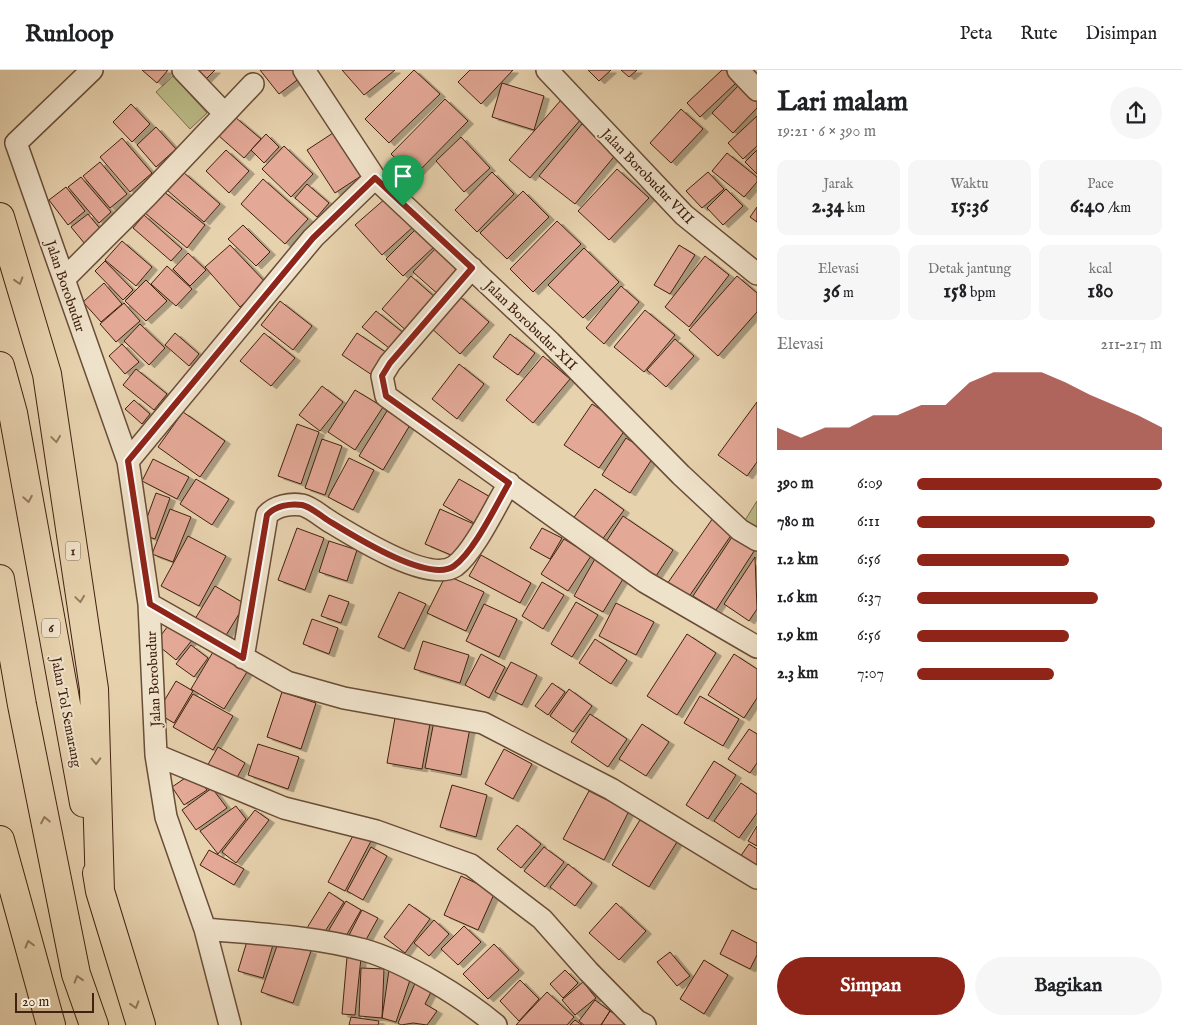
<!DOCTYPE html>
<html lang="id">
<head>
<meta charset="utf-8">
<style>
  :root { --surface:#fff; --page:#f6f6f6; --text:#202124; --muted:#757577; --line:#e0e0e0; --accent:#8f2418 }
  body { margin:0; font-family:"IM FELL English",serif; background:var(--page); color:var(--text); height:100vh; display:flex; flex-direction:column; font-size:19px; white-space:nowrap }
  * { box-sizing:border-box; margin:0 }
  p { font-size:16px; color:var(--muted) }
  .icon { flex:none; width:28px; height:28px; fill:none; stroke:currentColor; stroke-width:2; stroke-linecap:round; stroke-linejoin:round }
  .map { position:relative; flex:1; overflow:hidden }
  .side { display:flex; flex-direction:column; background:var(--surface); width:425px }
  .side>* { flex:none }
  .scale { position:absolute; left:15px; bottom:12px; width:79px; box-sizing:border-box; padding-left:5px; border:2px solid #412110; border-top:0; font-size:14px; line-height:18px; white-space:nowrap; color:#412110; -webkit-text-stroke:4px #efe2ca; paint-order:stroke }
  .pin { position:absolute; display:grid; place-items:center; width:42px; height:42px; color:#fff; margin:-51px -21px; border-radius:50% 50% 50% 0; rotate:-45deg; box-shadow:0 0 5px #0007 }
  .pin .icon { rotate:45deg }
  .round { display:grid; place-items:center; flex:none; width:52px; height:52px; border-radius:26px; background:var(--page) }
  .headline { display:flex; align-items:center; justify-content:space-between; height:85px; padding:0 20px }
  h1 { font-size:28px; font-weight:800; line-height:38px }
  .metrics { display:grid; grid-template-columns:repeat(3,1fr); gap:8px; height:85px; padding:5px 20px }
  .metrics div { display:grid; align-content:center; border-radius:10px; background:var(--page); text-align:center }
  .metrics b { font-size:21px; font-weight:800 }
  .metrics small { font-size:14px; font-weight:400 }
  .metrics p { font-size:14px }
  .chart { height:140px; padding:10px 20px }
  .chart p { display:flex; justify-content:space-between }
  .chart svg { width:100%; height:90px; margin-top:5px; fill:var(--accent); opacity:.7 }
  .primary-button { display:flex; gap:10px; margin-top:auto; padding:10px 20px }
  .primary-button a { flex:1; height:58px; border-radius:30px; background:var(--accent); color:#fff; font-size:20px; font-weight:800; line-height:58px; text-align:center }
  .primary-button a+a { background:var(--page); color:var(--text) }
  ul { padding:0 20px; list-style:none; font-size:16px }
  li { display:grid; grid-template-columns:80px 60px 1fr; align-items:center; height:38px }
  li i { height:12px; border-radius:6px; background:var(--accent) }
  header { display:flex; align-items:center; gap:30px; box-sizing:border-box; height:70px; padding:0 25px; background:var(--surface); border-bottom:1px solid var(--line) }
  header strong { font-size:24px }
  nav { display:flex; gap:28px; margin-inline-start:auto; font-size:18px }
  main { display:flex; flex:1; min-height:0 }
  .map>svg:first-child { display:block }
  .green { fill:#babb87; stroke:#7e6e4c }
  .building { fill:#e3a896; stroke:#412110; filter:url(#shadow) }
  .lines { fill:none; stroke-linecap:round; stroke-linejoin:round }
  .minor-casing { stroke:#6a4d38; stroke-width:24 }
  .motorway-casing { stroke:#412110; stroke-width:30 }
  .minor { stroke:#efe2ca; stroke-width:21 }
  .motorway { stroke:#e7d2ae; stroke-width:28 }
  .oneway { stroke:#947a5f }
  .route-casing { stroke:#fff; stroke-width:10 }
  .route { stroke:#8f2418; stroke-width:6 }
  .labels { text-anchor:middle; stroke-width:4; stroke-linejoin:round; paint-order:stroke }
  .shield { fill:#efe2ca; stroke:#755b48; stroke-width:1 }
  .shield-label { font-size:12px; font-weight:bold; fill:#412110 }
  .street-label { font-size:14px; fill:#412110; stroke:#efe2ca }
</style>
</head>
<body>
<header>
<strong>Runloop</strong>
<nav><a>Peta</a><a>Rute</a><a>Disimpan</a></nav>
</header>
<main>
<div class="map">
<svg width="757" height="955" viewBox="0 0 757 955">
  <defs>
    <filter id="shadow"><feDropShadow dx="5.5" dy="3" stdDeviation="0" flood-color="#0004"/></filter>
  </defs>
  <rect width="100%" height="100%" fill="#e7d2ae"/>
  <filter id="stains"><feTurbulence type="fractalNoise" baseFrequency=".004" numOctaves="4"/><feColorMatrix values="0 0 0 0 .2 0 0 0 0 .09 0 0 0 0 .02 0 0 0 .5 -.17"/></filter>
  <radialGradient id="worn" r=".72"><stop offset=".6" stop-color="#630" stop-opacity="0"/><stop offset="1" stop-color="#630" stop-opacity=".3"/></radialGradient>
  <!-- green -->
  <path class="green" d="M173 6 207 43 190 59 156 22Z
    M757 431V464L742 455Z"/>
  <!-- building -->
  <path class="building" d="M142 0H168L157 13Z
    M196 0H215L206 9Z
    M260 0H296L301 7 279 24Z
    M342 0H395L364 25Z
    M414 0 440 24 389 73 365 49Z
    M470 0H513L481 34 458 12Z
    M588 0H611L599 11Z
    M621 0H637L629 7Z
    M722 0H726L737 12 700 47 687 33Z
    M502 13 544 26 534 60 492 47Z
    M739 15 757 31V38L733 63 712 43Z
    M445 29 468 51 414 106 391 84Z
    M561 30 582 48 530 108 509 90Z
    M131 34 150 54 132 72 113 52Z
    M681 39 703 59 671 93 650 73Z
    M757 46V76L743 89 728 73Z
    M235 47 261 69 244 88 219 66Z
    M582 54 617 83 575 134 539 106Z
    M156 57 176 79 156 97 137 75Z
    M333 63 361 106 335 123 307 80Z
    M266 64 279 77 264 93 251 80Z
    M461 67 490 98 464 122 436 91Z
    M122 68 152 103 130 122 100 87Z
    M284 76 313 104 291 127 262 99Z
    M226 80 249 101 229 123 206 101Z
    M757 80V104L745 92Z
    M727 83 757 107V112L744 127 712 101Z
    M100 92 127 124 110 138 83 106Z
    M617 99 649 128 609 170 578 141Z
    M183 102 220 134 204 152 167 120Z
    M492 102 514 124 477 162 455 140Z
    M708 102 724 119 702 138 686 121Z
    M81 107 111 142 99 153 68 117Z
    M263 109 308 149 285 174 241 134Z
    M307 114 329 133 317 147 295 128Z
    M66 117 85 141 68 155 49 130Z
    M726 119 743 136 723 155 707 138Z
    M163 121 205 155 187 178 145 143Z
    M523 121 549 147 507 189 480 163Z
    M386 128 413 157 382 185 355 155Z
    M757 137V152L750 147Z
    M88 144 102 161 85 174 71 157Z
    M144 145 182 179 171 191 133 158Z
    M557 151 581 174 533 222 510 199Z
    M243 155 270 182 256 196 228 169Z
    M418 157 436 175 403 206 386 189Z
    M122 171 152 197 136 216 105 190Z
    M230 175 266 213 240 237 205 197Z
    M679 175 695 185 670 224 654 215Z
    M438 176 464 200 440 226 413 202Z
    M584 178 619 212 583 248 548 215Z
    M188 183 206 200 190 216 173 199Z
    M705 186 729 205 689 257 665 237Z
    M105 191 133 220 123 230 95 201Z
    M167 196 192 219 176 236 151 214Z
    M411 206 437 229 408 262 382 239Z
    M737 206 757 223V242L718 286 689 260Z
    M146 210 167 231 146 251 125 231Z
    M104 213 122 234 101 252 83 232Z
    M621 216 639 232 604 274 586 258Z
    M458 225 489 252 460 284 430 257Z
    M280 231 312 256 293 280 261 255Z
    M124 233 140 251 116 272 100 254Z
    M645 240 675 265 644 302 614 277Z
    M376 241 406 265 393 281 362 257Z
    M140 254 165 278 149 295 124 271Z
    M175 263 199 284 189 296 165 275Z
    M264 263 295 288 271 316 240 291Z
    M357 263 387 283 372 305 342 285Z
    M510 264 535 283 518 305 493 287Z
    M675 269 694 286 666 317 647 300Z
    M122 274 139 292 125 304 109 286Z
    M543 286 570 309 533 353 506 330Z
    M459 294 484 314 457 349 432 329Z
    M136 299 167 324 154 340 123 315Z
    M322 316 343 332 320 361 299 345Z
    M355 320 383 337 355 380 328 362Z
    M134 330 150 344 142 354 125 339Z
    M757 332V392L747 406 718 385Z
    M592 334 627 357 599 398 564 375Z
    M387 341 410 355 383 400 359 386Z
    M183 342 225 371 200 407 158 377Z
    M297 354 319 362 301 414 278 406Z
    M626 368 654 386 630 423 602 405Z
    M322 369 342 376 325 425 305 418Z
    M349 388 374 400 353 440 328 427Z
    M153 389 189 407 177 429 142 411Z
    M196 409 229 429 212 455 180 434Z
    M459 409 492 428 476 454 443 435Z
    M595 419 624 440 601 471 572 450Z
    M156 423 170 428 155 469 141 464Z
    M170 439 191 447 173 492 152 484Z
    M440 439 474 454 458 488 425 474Z
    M623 446 673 480 656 506 606 472Z
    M713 448 734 461 688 528 667 514Z
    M297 458 324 468 305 520 278 510Z
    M542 458 562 468 550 489 530 478Z
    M734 464 756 478 716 540 693 526Z
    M188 466 226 486 199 536 161 516Z
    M564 469 591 486 568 521 541 504Z
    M329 471 357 480 347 511 319 502Z
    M481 485 531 513 520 533 469 506Z
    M596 487 626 504 603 542 574 526Z
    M755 487 757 539 749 551 724 534Z
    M446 505 484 522 466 561 427 543Z
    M542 512 564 525 543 559 522 546Z
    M215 516 245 534 225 567 195 549Z
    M399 522 426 534 404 579 378 567Z
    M329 525 349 532 341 553 321 546Z
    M576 532 598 545 572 587 551 574Z
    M616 533 654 552 636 585 599 566Z
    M484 534 517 549 499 587 466 571Z
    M312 549 338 558 329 584 303 574Z
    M171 552 193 569 176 590 155 573Z
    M687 564 716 583 677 645 647 626Z
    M595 569 627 590 611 614 579 593Z
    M423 571 469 585 460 613 414 599Z
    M191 575 208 588 194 607 176 594Z
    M213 582 247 602 224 639 191 619Z
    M481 584 505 597 489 628 465 615Z
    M734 584 757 599V628L744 648 708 625Z
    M511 592 537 605 522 635 495 622Z
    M176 611 193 621 174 653 157 643Z
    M552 613 565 622 548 645 535 636Z
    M569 619 592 636 573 662 550 646Z
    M282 622 316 633 301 679 267 667Z
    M193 624 233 646 213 680 173 657Z
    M700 626 739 649 723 676 684 653Z
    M396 642 431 648 422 699 387 693Z
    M590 644 627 669 608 697 571 672Z
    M434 651 470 658 461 705 425 698Z
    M642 654 669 672 646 706 619 689Z
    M749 659 757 664V693L750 703 728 689Z
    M258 674 299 687 288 719 248 705Z
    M218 677 245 693 234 713 206 698Z
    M504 679 532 694 513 729 485 714Z
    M714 691 736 705 708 749 686 735Z
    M194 702 207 720 184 735 172 717Z
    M741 713 757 724V743L739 768 714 751Z
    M452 715 487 725 476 767 440 757Z
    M212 718 227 738 196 760 182 740Z
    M589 721 629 741 604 790 563 769Z
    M236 736 246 749 218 784 200 761Z
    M255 740 269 750 236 793 222 782Z
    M640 750 677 772 649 817 612 795Z
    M517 755 541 774 521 798 497 779Z
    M757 756V776L748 771Z
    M355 762 371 771 345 821 328 812Z
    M749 774 757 779V799L740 787Z
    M371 777 387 786 363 830 347 821Z
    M544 777 564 792 545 817 524 801Z
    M209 780 244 799 234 815 200 795Z
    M568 794 592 813 575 836 550 817Z
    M461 806 495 822 478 860 444 845Z
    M329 822 344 832 322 866 307 858Z
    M346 831 361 840 342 873 326 865Z
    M616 833 646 861 619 890 589 863Z
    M409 834 430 849 405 883 384 867Z
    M362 840 378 848 362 877 347 869Z
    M434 850 449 864 429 886 414 873Z
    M464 856 481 872 458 895 441 879Z
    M732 860 757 873V885L750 899 720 884Z
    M248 868 273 875 263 908 238 901Z
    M279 870 311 881 293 933 261 922Z
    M494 874 519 900 488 929 463 904Z
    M670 882 690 906 677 916 657 892Z
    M347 887 361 888 355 945 342 944Z
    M704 890 728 905 704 944 680 929Z
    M361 898 384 899 382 948 359 946Z
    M389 900 411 907 396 952 382 948Z
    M565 900 578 913 563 928 550 914Z
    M520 910 539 929 519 951 500 931Z
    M416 911 433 918 425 934 437 941 427 955 413 953 401 955 398 953Z
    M583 912 596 928 575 945 562 930Z
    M547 922 574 947 567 955H516Z
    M595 930 610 941 601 955H584L579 951Z
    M610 941 629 953 628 955H601Z
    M351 947 379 951 378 955H349Z
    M575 950 582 955H570Z"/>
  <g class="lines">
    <defs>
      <path id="minor" d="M92 0 16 73 128 391 149 534 156 685 166 747 205 859 230 955
        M183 0 224 43
        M304 0 375 108 550 272 681 405 740 460 757 470
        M547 0 684 145 757 204
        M738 0 757 20
        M472 198 390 293 382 306 386 326 645 512 757 577
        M64 209 147 126 253 14
        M128 391 313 168 375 108
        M149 534 287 612 344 628 483 653 611 719 757 808
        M243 588 267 445C275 436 290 433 302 435 311 437 321 446 329 451 352 465 429 514 455 496 474 482 496 435 509 413
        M156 685 284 738 376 761 471 795 542 849 588 901 637 951 645 955
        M205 859C258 864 313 866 364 880 406 892 463 927 496 955"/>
      <path id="motorway" d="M0 147 47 304 94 619 100 821
        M0 296 13 343 84 733
        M0 509 22 635 76 904 94 955
        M0 770 51 955
        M97 803 100 821 141 955"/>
    </defs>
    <!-- minor casing -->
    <use href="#minor" class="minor-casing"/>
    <!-- motorway casing -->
    <use href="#motorway" class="motorway-casing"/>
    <!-- minor -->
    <use href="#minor" class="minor"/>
    <!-- motorway -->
    <use href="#motorway" class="motorway"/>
  </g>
  <!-- one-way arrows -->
  <defs><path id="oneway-chevron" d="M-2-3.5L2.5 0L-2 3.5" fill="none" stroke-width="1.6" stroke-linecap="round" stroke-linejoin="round" transform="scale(1.25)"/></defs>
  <g class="oneway">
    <use href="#oneway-chevron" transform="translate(19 211) rotate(73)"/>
    <use href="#oneway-chevron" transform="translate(56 369) rotate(82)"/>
    <use href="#oneway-chevron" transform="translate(28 429) rotate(80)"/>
    <use href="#oneway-chevron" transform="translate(80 529) rotate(82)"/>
    <use href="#oneway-chevron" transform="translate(96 691) rotate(88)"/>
    <use href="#oneway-chevron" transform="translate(45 750) rotate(-101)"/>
    <use href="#oneway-chevron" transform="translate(29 874) rotate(-105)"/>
    <use href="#oneway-chevron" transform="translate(78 909) rotate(-107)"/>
    <use href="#oneway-chevron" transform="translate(135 935) rotate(73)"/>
  </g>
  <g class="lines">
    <defs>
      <path id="route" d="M375 108 472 198 390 293 382 306 386 326 509 413C496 435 474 482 454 496 429 514 352 465 329 451 321 446 311 437 302 435 290 433 275 436 267 445L243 588 150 534 128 391 313 168Z"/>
    </defs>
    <!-- route casing -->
    <use href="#route" class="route-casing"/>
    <!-- route -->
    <use href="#route" class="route"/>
  </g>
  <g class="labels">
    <!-- shield labels -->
    <g class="shield">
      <rect x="65.5" y="471.5" width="15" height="19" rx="4"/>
      <rect x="42" y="548.5" width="18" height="19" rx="4"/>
    </g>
    <g class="shield-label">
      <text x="73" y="485">1</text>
      <text x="51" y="562">6</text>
    </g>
    <!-- street labels -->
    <g class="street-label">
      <text transform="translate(648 106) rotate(46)" y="5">Jalan Borobudur VIII</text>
      <text transform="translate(66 216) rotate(71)" y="5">Jalan Borobudur</text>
      <text transform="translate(531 255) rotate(44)" y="5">Jalan Borobudur XII</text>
      <text transform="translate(153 609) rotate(-93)" y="5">Jalan Borobudur</text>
      <text transform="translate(67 642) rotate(79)" y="5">Jalan Tol Semarang</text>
    </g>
  </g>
  <rect width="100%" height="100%" filter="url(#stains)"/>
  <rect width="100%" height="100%" fill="url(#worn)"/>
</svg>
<div class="scale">20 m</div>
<div class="pin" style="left:403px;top:136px;background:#1e9e55"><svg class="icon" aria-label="arrive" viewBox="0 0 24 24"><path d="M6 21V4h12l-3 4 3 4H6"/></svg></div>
</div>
<section class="side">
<div class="headline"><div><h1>Lari malam</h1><p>19:21 · 6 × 390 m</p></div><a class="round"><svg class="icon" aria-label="share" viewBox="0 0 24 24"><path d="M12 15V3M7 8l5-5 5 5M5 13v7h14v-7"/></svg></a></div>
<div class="metrics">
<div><p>Jarak</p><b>2.34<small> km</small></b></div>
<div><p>Waktu</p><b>15:36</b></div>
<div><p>Pace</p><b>6:40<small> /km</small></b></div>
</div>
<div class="metrics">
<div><p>Elevasi</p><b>36<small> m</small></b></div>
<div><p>Detak jantung</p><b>158<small> bpm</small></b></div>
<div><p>kcal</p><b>180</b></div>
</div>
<div class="chart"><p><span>Elevasi</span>211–217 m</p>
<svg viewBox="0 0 160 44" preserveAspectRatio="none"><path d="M0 44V33L10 38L20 33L30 33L40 27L50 27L60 22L70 22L80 11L90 6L100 6L110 6L120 11L130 17L140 22L150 27L160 33V44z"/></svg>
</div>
<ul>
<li><b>390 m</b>6:09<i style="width:100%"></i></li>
<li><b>780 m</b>6:11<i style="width:97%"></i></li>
<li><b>1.2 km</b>6:56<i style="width:62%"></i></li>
<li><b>1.6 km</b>6:37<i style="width:74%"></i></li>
<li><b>1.9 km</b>6:56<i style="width:62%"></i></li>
<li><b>2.3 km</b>7:07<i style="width:56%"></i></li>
</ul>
<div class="primary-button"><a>Simpan</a><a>Bagikan</a></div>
</section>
</main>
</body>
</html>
